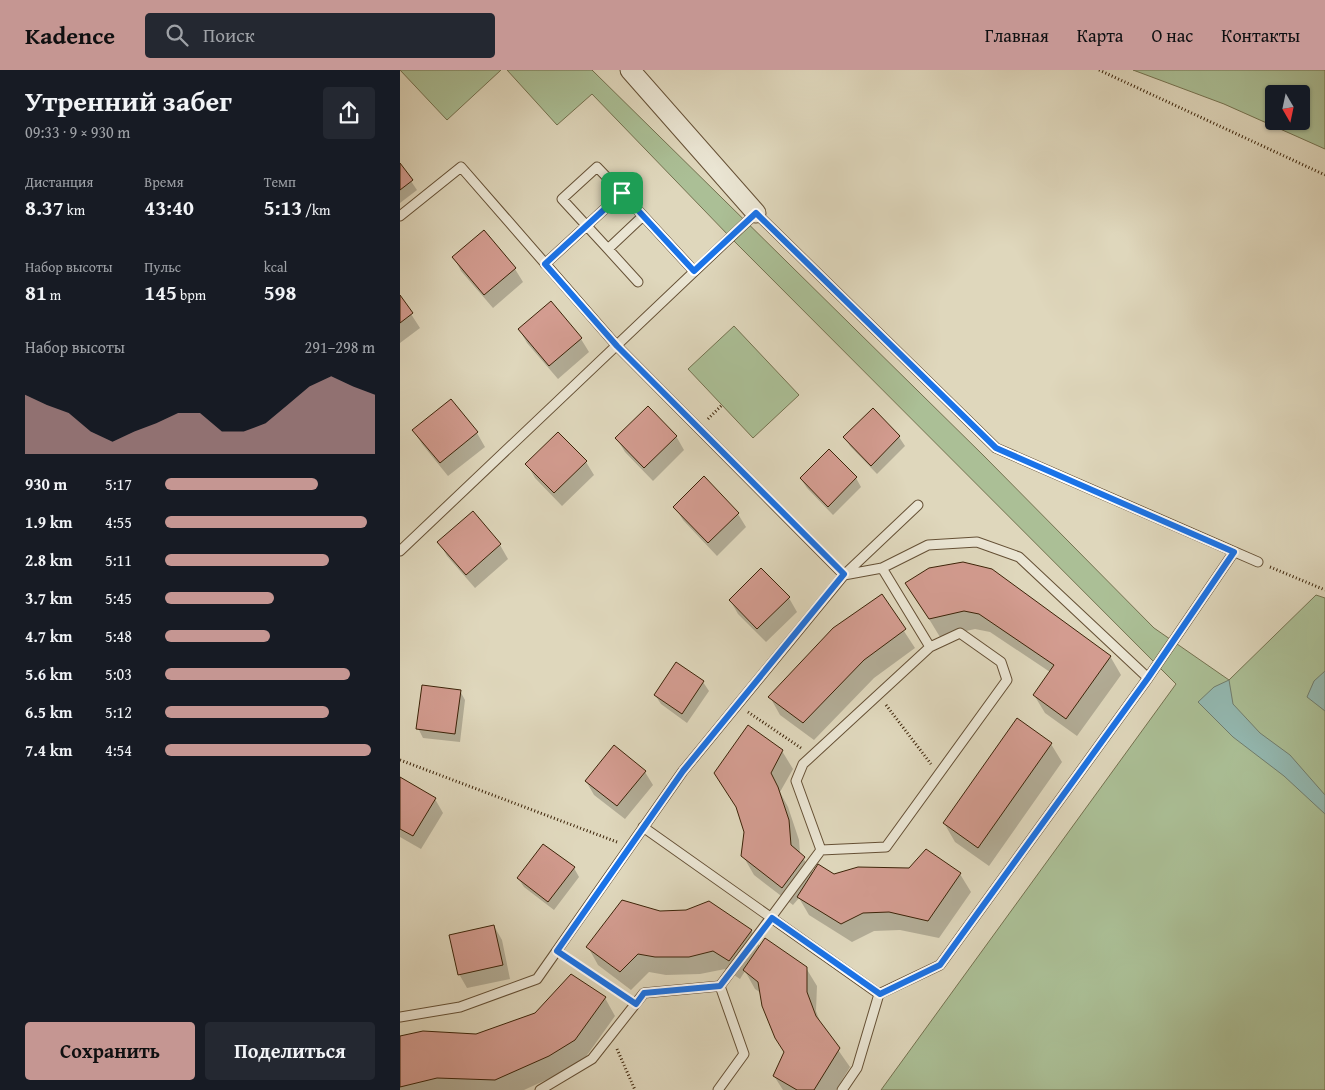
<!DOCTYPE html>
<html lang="ru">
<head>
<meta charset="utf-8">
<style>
  :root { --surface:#171b24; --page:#242831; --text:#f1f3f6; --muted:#9ea1a6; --accent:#c59692 }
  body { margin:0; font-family:"Gentium Book Plus",serif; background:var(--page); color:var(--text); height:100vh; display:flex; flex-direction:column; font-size:19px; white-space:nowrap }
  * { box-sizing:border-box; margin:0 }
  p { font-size:16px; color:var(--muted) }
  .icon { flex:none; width:28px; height:28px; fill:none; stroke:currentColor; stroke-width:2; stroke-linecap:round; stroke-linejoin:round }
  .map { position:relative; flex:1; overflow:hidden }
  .sheet { display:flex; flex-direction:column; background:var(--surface); width:400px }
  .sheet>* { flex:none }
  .needle { width:32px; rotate:171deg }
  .controls { position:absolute; left:865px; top:15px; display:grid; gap:10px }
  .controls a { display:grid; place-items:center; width:45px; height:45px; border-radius:5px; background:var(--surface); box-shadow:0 1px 4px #0004; font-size:25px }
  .pin { position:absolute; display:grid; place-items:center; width:42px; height:42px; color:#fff; margin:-21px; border-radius:10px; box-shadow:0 2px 8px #0006 }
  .round { display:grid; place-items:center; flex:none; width:52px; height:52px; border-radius:5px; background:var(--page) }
  .head { display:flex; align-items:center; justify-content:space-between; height:85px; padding:0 25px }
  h1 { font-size:28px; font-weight:700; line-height:38px }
  .metrics { display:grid; grid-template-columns:repeat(3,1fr); gap:8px; height:85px; padding:5px 25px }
  .metrics div { display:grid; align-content:center }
  .metrics b { font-size:21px; font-weight:700 }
  .metrics small { font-size:14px; font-weight:400 }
  .metrics p { font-size:14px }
  .chart { height:140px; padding:10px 25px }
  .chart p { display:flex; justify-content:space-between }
  .chart svg { width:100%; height:90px; margin-top:5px; fill:var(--accent); opacity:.7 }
  .action { display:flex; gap:10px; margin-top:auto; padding:10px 25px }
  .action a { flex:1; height:58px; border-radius:5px; background:var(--accent); color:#111; font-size:20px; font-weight:700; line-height:58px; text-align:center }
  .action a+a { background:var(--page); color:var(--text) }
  ul { padding:0 25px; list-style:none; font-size:16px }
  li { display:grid; grid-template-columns:80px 60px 1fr; align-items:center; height:38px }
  li i { height:12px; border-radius:6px; background:var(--accent) }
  header { display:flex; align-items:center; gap:30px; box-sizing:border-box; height:70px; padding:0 25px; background:var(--accent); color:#111 }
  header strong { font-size:24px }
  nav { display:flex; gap:28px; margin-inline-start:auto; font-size:18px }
  .search { width:350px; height:45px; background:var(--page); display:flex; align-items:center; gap:12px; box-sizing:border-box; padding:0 18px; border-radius:5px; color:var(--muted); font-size:19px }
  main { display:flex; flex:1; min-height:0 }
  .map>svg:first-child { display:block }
  .green { fill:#abbf96; stroke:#74714f; fill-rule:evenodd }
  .water { fill:#93b9b2; stroke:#707d6e }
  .shadow { fill:#0003 }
  .building { fill:#d39c90; stroke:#3c2308 }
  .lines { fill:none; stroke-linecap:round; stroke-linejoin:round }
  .service-casing { stroke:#655035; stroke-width:11 }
  .minor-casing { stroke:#655035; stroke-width:21 }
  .path { stroke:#3c2308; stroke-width:3; stroke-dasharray:1 2.5; stroke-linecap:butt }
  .service { stroke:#eae5d3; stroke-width:9 }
  .minor { stroke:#eae5d3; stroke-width:19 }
  .route-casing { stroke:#fff; stroke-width:10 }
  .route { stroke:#1a73e8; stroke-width:6 }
</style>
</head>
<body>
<header>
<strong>Kadence</strong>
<div class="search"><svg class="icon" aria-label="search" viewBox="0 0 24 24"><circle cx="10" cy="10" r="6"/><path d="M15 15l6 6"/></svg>Поиск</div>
<nav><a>Главная</a><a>Карта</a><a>О нас</a><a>Контакты</a></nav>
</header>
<main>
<section class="sheet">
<div class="head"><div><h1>Утренний забег</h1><p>09:33 · 9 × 930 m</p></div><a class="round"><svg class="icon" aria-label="share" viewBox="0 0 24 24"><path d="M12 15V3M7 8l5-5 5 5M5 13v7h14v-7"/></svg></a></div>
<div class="metrics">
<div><p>Дистанция</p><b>8.37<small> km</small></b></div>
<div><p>Время</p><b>43:40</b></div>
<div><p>Темп</p><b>5:13<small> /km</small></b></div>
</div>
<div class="metrics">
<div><p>Набор высоты</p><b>81<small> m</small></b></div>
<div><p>Пульс</p><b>145<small> bpm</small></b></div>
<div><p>kcal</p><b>598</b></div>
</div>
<div class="chart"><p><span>Набор высоты</span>291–298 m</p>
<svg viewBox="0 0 160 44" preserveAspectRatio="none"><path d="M0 44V15L10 20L20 24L30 33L40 38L50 33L60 29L70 24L80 24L90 33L100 33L110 29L120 20L130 11L140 6L150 11L160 15V44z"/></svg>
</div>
<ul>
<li><b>930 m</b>5:17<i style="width:73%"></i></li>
<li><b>1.9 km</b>4:55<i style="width:96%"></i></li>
<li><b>2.8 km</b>5:11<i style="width:78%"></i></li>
<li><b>3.7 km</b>5:45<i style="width:52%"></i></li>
<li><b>4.7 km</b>5:48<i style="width:50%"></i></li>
<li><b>5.6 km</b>5:03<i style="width:88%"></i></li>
<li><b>6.5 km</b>5:12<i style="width:78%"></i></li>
<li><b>7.4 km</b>4:54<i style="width:98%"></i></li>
</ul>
<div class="action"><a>Сохранить</a><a>Поделиться</a></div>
</section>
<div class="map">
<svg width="925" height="1020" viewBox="0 0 925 1020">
  <rect width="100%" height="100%" fill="#dfd7bc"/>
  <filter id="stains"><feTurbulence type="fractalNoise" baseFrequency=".004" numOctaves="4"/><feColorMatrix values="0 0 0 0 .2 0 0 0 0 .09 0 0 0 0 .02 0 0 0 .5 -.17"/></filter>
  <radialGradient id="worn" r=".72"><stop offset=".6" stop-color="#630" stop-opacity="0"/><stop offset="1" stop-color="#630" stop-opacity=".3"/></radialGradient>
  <!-- green -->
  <path class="green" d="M0 0H101L47 50Z
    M107 0H192L584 386 754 558 829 610 916 525 925 528V1020H481L776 614 330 167 192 24 157 55Z
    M733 0H925V79L824 34ZM874 24H901V51H874Z
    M334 256 399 325 353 368 288 299Z"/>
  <!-- water -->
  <path class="water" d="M925 601V641L907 627 914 611Z
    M829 610 833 634 860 663 890 685 925 725V744L884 706 833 667 798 632 814 617Z"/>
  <!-- shadow -->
  <path class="shadow" d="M0 95 17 120 0 133Z
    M54 187 115 199 123 212 93 238 61 201Z
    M0 227 20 258 0 273Z
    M151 233 181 269 189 282 158 309 127 273 119 259Z
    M50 331 77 363 85 377 48 406 22 374 14 361Z
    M473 340 499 367 505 376 477 404 450 376 445 367Z
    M276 366 284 380 253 411 225 382 217 369Z
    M429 381 456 408 461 417 433 445 407 418 401 409Z
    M186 392 194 405 162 436 135 408 127 394Z
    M275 437 338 444 346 457 317 486 283 450Z
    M73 443 100 475 108 489 75 518 47 486 39 472Z
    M361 499 389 528 397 542 366 572 338 544 330 530Z
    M507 513 710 586 721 605 677 666 645 643 634 625 650 602 590 562 575 559 540 567Z
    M481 526 515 578 474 608 414 670 380 645 370 627Z
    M277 594 303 612 309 621 287 653 261 634 255 625Z
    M60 621 65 630 60 672 23 668 18 658Z
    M651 674 662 692 589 796 555 772 544 753Z
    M382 681 393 699 380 722 388 737 399 770 400 784 414 804H560L571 822 539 868 500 860 474 861 452 872 409 845 399 828 393 835 354 805 343 786 345 761 339 741Z
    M245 702 253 715 225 749 194 725 186 711Z
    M0 709 35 729 43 743 21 779 0 767Z
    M144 775 174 798 179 807 154 840 124 817 118 808Z
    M260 842 351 860 360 877 406 898 417 916 416 941 422 957 450 997 436 1020H383L374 1006 385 983 361 923 355 919 345 901 340 909 325 899 300 904 266 905 249 902 231 920 198 895 188 877Z
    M94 856 102 870 110 909 67 918 59 904Z
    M205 928 215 946 185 988 159 1004 124 1020H0V967L76 966Z"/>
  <!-- building -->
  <path class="building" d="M0 93 13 110 0 120Z
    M84 160 116 198 84 225 52 187Z
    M0 225 13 243 0 253Z
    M151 231 182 268 149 296 118 259Z
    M51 329 78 362 40 393 12 360Z
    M248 336 277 366 244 398 215 368Z
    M473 338 500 366 471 396 443 367Z
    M158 362 187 391 154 423 125 394Z
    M429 379 457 407 428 437 400 408Z
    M304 406 339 443 308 473 273 437Z
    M73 441 101 474 66 505 37 472Z
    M563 492 592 499 711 586 666 649 633 625 654 595 579 544 564 541 529 549 505 513 529 498Z
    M361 498 390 527 357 559 329 530Z
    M482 524 506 559 464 590 403 653 368 627 433 558Z
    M276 592 304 611 282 644 254 625Z
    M22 615 61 620 55 664 16 659Z
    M617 648 652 673 578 778 543 753Z
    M348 655 383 680 371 703 378 717 389 750 391 775 405 787 382 818 341 786 344 762 336 737 314 703Z
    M214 675 246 701 217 736 185 711Z
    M0 707 36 728 13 766 0 759Z
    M143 774 175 797 148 832 117 808Z
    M526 779 561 803 528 851 489 842 463 843 441 854 397 827 418 794 434 804 458 797 509 798Z
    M222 830 260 841 286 840 309 831 352 860 329 891 313 881 289 887H255L238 884 220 902 186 877Z
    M94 855 103 895 58 905 49 865Z
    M365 868 407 897V922L416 946 440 978 414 1020H397L373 1006 384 982 375 968 362 936 358 912 343 900Z
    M171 904 206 927 175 970 149 986 95 1010 37 1008 0 1017V966L23 961 76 964 135 943Z"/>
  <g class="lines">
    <defs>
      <path id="service" d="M222 123 197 97 162 129 208 179 243 146
        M0 146 61 97 217 276 444 505 283 701 137 909 60 937 0 947
        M208 179 238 212
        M145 194 222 123 294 201
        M518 435 444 505 482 498 528 475 577 472 619 487 748 608
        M0 481 356 143 596 378 858 492
        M482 498 530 577
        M560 563 601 592 607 610 486 777 421 780 396 711 403 694 530 577Z
        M243 757 479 924
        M320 916 421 780
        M140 1020 192 989 244 923 320 916 344 984 318 1020
        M442 1020 457 998 479 924 540 895 748 608 834 482"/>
      <path id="minor" d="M230 0 356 143"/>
    </defs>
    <!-- service casing -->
    <use href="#service" class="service-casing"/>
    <!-- minor casing -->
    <use href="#minor" class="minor-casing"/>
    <!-- path -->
    <path class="path" d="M699 0 925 105
      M308 349 322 335
      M870 497 925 520
      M486 635 531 694
      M348 642 401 678
      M0 690 217 772
      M168 888 225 926
      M217 979 235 1020"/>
    <!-- service -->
    <use href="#service" class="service"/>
    <!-- minor -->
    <use href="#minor" class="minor"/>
  </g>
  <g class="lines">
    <defs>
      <path id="route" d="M222 123 294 201 356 143 596 378 834 482 748 608 540 895 480 924 372 848 320 916 244 923 236 934 157 881 283 701 444 504 217 276 145 194Z"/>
    </defs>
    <!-- route casing -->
    <use href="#route" class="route-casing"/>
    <!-- route -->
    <use href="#route" class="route"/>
  </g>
  <rect width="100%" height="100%" filter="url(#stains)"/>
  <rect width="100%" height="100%" fill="url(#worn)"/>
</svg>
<div class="controls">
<a><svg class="needle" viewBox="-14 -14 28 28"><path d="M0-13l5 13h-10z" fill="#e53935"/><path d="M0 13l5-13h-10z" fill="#9ea1a6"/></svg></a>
</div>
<div class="pin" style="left:222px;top:123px;background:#1e9e55"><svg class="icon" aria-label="arrive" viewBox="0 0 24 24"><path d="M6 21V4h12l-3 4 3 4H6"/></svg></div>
</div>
</main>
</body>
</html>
